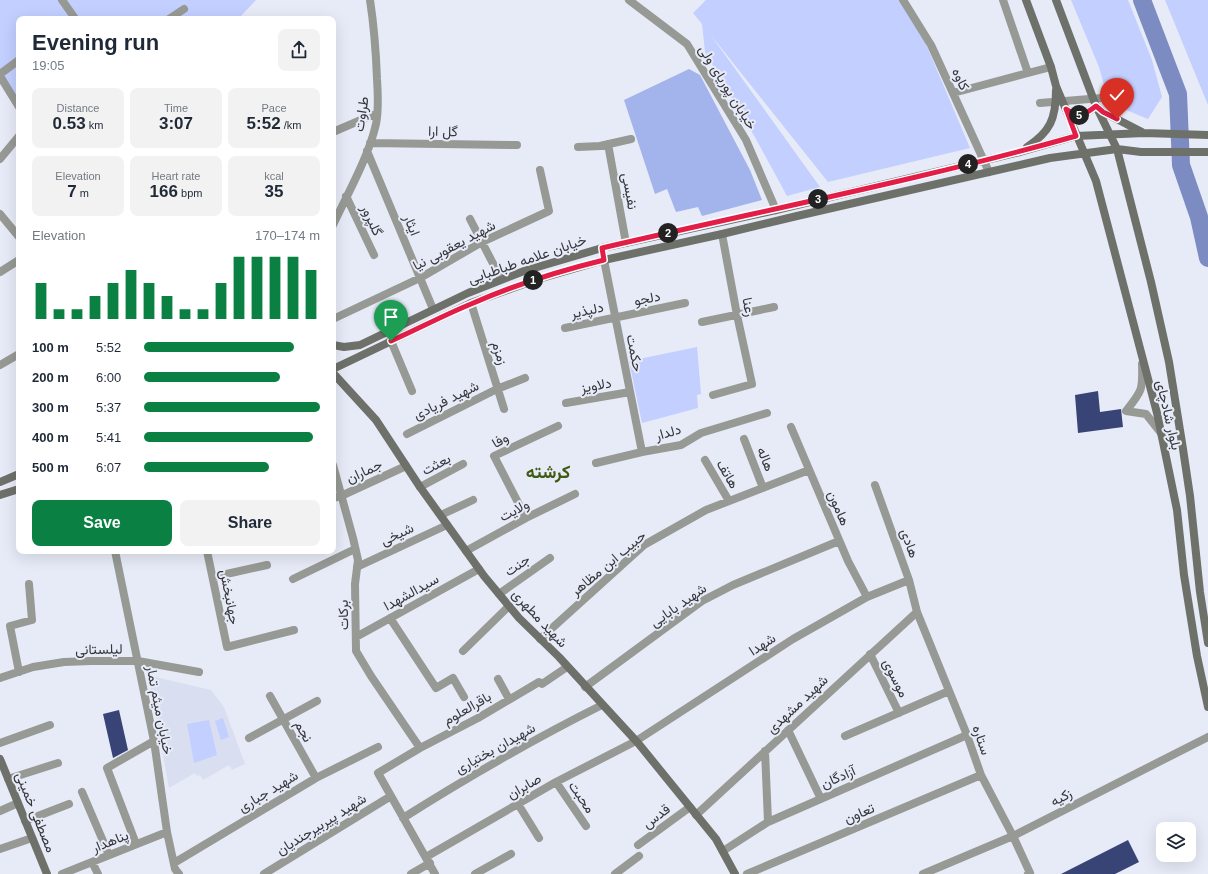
<!DOCTYPE html>
<html lang="en">
<head>
<meta charset="utf-8">
<style>
  :root { --surface:#fff; --page:#f2f2f3; --text:#1f2937; --muted:#747a83; --accent:#0b8043 }
  body { margin:0; font-family:Arial,Vazirmatn,sans-serif; background:var(--page); color:var(--text); height:100vh; display:flex; flex-direction:column; font-size:15px; white-space:nowrap }
  * { box-sizing:border-box; margin:0 }
  p { font-size:13px; color:var(--muted) }
  .icon { flex:none; width:22px; height:22px; fill:none; stroke:currentColor; stroke-width:2; stroke-linecap:round; stroke-linejoin:round }
  .map { position:relative; flex:1; overflow:hidden }
  .panel { position:absolute; left:16px; top:16px; width:320px; height:538px; display:flex; flex-direction:column; background:var(--surface); border-radius:8px; box-shadow:0 4px 16px #0002 }
  .panel>* { flex:none }
  .tools { position:absolute; left:1156px; top:822px; display:grid; gap:8px }
  .tools a { display:grid; place-items:center; width:40px; height:40px; border-radius:8px; background:var(--surface); box-shadow:0 4px 16px #0002; font-size:20px }
  .pin { position:absolute; display:grid; place-items:center; width:34px; height:34px; color:#fff; margin:-41px -17px; border-radius:50% 50% 50% 0; rotate:-45deg; box-shadow:0 0 4px #0007 }
  .pin .icon { rotate:45deg }
  .km { position:absolute; width:20px; height:20px; margin:-10px; border-radius:50%; background:#222; color:#fff; font-size:11px; line-height:20px; text-align:center }
  .round { display:grid; place-items:center; flex:none; width:42px; height:42px; border-radius:8px; background:var(--page) }
  .head { display:flex; align-items:center; justify-content:space-between; height:68px; padding:0 16px }
  h1 { font-size:22px; font-weight:700; line-height:30px }
  .metrics { display:grid; grid-template-columns:repeat(3,1fr); gap:6px; height:68px; padding:4px 16px }
  .metrics div { display:grid; align-content:center; border-radius:8px; background:var(--page); text-align:center }
  .metrics b { font-size:17px; font-weight:700 }
  .metrics small { font-size:11px; font-weight:400 }
  .metrics p { font-size:11px }
  .chart { height:112px; padding:8px 16px }
  .chart p { display:flex; justify-content:space-between }
  .chart svg { width:100%; height:72px; margin-top:4px; stroke:var(--accent); stroke-width:6 }
  .primary-button { display:flex; gap:8px; margin-top:auto; padding:8px 16px }
  .primary-button a { flex:1; height:46px; border-radius:8px; background:var(--accent); color:#fff; font-size:16px; font-weight:700; line-height:46px; text-align:center }
  .primary-button a+a { background:var(--page); color:var(--text) }
  ul { padding:0 16px; list-style:none; font-size:13px }
  li { display:grid; grid-template-columns:64px 48px 1fr; align-items:center; height:30px }
  li i { height:10px; border-radius:5px; background:var(--accent) }
  .map>svg:first-child { display:block }
  .built { fill:#d9dff1 }
  .green { fill:#c2cfff }
  .forest { fill:#a3b3ec }
  .lines { fill:none; stroke-linecap:round; stroke-linejoin:round }
  .river { stroke:#7c8bc1; stroke-width:18 }
  .building { fill:#384475 }
  .street { stroke:#969994; stroke-width:8 }
  .secondary { stroke:#6e716a; stroke-width:8 }
  .route-casing { stroke:#fff; stroke-width:8 }
  .route { stroke:#e11d48; stroke-width:5 }
  .labels { text-anchor:middle; stroke-width:4; stroke-linejoin:round; paint-order:stroke }
  .street-label { font-size:14px; fill:#34363a; stroke:#e7ebf7 }
  .district-label { font-size:18px; font-weight:bold; fill:#415a12; stroke:#e7ebf7 }
</style>
</head>
<body>
<div class="map">
<svg width="1208" height="874" viewBox="0 0 1208 874">
  <rect width="100%" height="100%" fill="#e7ebf7"/>
  <!-- built -->
  <path class="built" d="M151 676 211 690 224 707 245 764 232 770 229 765 203 780 200 775 197 776 195 773 169 788 149 678Z"/>
  <!-- green -->
  <path class="green" d="M0 0H256L238 19H19V102L0 70Z
    M706 0H906L909 4 970 148 828 182 710 34 820 187 787 196 756 139 705 52 702 24 693 13Z
    M1071 0H1128L1152 60 1162 97 1148 119 1109 103 1099 67Z
    M1165 0H1208V105Z
    M697 347 701 394 697 395 698 408 642 423 629 361Z
    M223 718 229 737 221 740 215 721Z
    M209 720 217 755 194 763 187 724Z"/>
  <!-- forest -->
  <path class="forest" d="M689 69 700 75 750 170 762 200 702 216 698 207 676 212 667 189 655 194 624 100Z"/>
  <g class="lines">
    <!-- river -->
    <path class="river" d="M1142 0 1178 94 1181 165 1199 217 1208 258"/>
  </g>
  <!-- building -->
  <path class="building" d="M1098 391 1100 412 1121 409 1123 427 1078 433 1075 395Z
    M119 710 128 750 113 758 103 714Z
    M1128 840 1139 862 1115 874H1061Z"/>
  <g class="lines">
    <!-- street -->
    <path class="street" d="M62 0 74 17 71 19
      M629 0 687 44 746 140 776 210
      M903 0 931 45 989 172
      M1003 0 1028 73 1051 67
      M169 19 184 9
      M0 74 19 60
      M0 76 19 107
      M953 93 1028 73
      M1040 103 1102 98
      M333 132 377 113
      M370 143 517 145
      M608 144 626 243
      M578 147 600 146 631 139
      M367 151 433 309
      M0 159 19 136
      M346 196 374 255
      M0 214 19 237
      M470 219 501 279
      M333 225C347 195 369 156 376 124 379 109 378 94 377 79 376 52 374 26 370 0
      M604 260 642 452
      M0 272 19 260
      M471 303 504 409
      M333 319 420 278 482 242 549 211 540 170
      M702 322 774 307
      M565 328 685 303
      M391 341 412 391
      M1142 364C1143 390 1142 391 1126 411L1146 414 1161 433
      M0 365 19 354
      M713 395 752 384 737 315 722 234
      M566 403 630 392
      M791 427 848 561 867 597
      M407 434 497 389 525 378
      M744 439 763 488
      M705 460 729 501
      M596 463 642 452 681 445 701 433 767 413
      M333 465 353 538 358 560 355 584 356 651 371 676 420 748
      M875 485 909 580 917 612 967 735 981 775 1013 836 1030 873 1028 874
      M420 487 463 464
      M333 498 341 496 406 466
      M441 515 473 500
      M526 518 494 456 558 426
      M115 551 154 741 167 832 175 869 179 874
      M207 551 227 647 294 630
      M466 551 526 518 575 494
      M357 567 447 525
      M213 577 267 565
      M293 579 355 549
      M499 594 550 558
      M390 618 436 688 453 678 464 697
      M356 637 479 569
      M540 639 644 545 706 510 809 470
      M463 651 509 606
      M870 654 899 713
      M19 672 10 626 32 620 29 584
      M0 678 33 667 64 662 91 661H138L199 672
      M498 679 509 699
      M585 687 702 601 733 585 839 541
      M270 696 316 778
      M788 730 821 799
      M845 736 949 691
      M249 738 317 701
      M0 743 50 725
      M765 751 768 822
      M8 779 58 763
      M556 782 586 826
      M82 792 109 855
      M518 804 539 838
      M0 811 18 803
      M696 815 917 612
      M403 818C468 777 534 739 602 705
      M25 821 69 804
      M136 844 107 768 154 741
      M638 845 690 807
      M0 849 32 838
      M723 851 768 822 967 735
      M426 857 556 782 636 741 793 639 867 597 909 580
      M92 862 98 874
      M174 863 316 778 378 747
      M62 874 167 832
      M264 874 391 796
      M411 874 430 863
      M435 874 378 773 420 748 478 718 539 682 542 684 567 667
      M475 874 511 854
      M615 874 639 856
      M747 874 981 775
      M923 874 1013 836 1208 737"/>
    <!-- secondary -->
    <path class="secondary" d="M1026 0 1051 67 1056 86 1096 181 1157 413 1177 510 1184 575 1197 656 1208 707
      M1056 0 1096 106 1117 149 1151 282 1169 362 1183 449 1190 496 1200 592 1208 643
      M1066 109C1080 118 1083 116 1096 106L1103 112 1142 132
      M1027 147C1050 132 1056 119 1056 90
      M333 345 344 347 360 345 468 293 524 271 602 248 776 210 1020 152 1076 136 1144 133 1208 135
      M333 369 471 303 535 280 604 260 722 234 797 216 1050 158 1117 149 1141 152H1208
      M333 373 376 420 420 487 484 576 519 618 559 657 638 743 716 839 735 874
      M0 482 19 474
      M0 495 19 489
      M0 759 47 874"/>
  </g>
  <g class="lines">
    <defs>
      <path id="route" d="M391 341C418 329 444 315 471 304 514 285 559 271 604 260L602 248C760 211 920 180 1076 136L1066 109C1080 118 1083 116 1096 106L1103 112 1117 119"/>
    </defs>
    <!-- route casing -->
    <use href="#route" class="route-casing"/>
    <!-- route -->
    <use href="#route" class="route"/>
  </g>
  <g class="labels">
    <!-- street labels -->
    <g class="street-label">
      <text transform="translate(961 79) rotate(65)" y="5">کاوه</text>
      <text transform="translate(728 87) rotate(58)" y="5">خیابان پوریای ولی</text>
      <text transform="translate(361 114) rotate(-81)" y="5">طراوت</text>
      <text transform="translate(443 131) rotate(1)" y="5">گل ارا</text>
      <text transform="translate(630 191) rotate(80)" y="5">نفیسی</text>
      <text transform="translate(372 220) rotate(65)" y="5">گلپرور</text>
      <text transform="translate(412 225) rotate(68)" y="5">ایثار</text>
      <text transform="translate(454 245) rotate(-28)" y="5">شهید یعقوبی نیا</text>
      <text transform="translate(527 259) rotate(-19)" y="5">خیابان علامه طباطبایی</text>
      <text transform="translate(647 298) rotate(-11)" y="5">دلجو</text>
      <text transform="translate(749 307) rotate(79)" y="5">رعنا</text>
      <text transform="translate(587 310) rotate(-12)" y="5">دلپذیر</text>
      <text transform="translate(500 353) rotate(73)" y="5">زمزم</text>
      <text transform="translate(635 353) rotate(79)" y="5">حکمت</text>
      <text transform="translate(596 385) rotate(-10)" y="5">دلاویز</text>
      <text transform="translate(446 400) rotate(-26)" y="5">شهید فریادی</text>
      <text transform="translate(1169 415) rotate(77)" y="5">بلوار شادچای</text>
      <text transform="translate(668 432) rotate(-16)" y="5">دلدار</text>
      <text transform="translate(500 440) rotate(-31)" y="5">وفا</text>
      <text transform="translate(766 459) rotate(68)" y="5">هاله</text>
      <text transform="translate(436 464) rotate(-28)" y="5">بعثت</text>
      <text transform="translate(364 471) rotate(-25)" y="5">جماران</text>
      <text transform="translate(728 474) rotate(60)" y="5">هاتف</text>
      <text transform="translate(839 508) rotate(67)" y="5">هامون</text>
      <text transform="translate(514 510) rotate(-28)" y="5">ولایت</text>
      <text transform="translate(397 534) rotate(-25)" y="5">شیخی</text>
      <text transform="translate(910 543) rotate(70)" y="5">هادی</text>
      <text transform="translate(608 563) rotate(-40)" y="5">حبیب ابن مظاهر</text>
      <text transform="translate(517 565) rotate(-35)" y="5">جنت</text>
      <text transform="translate(411 592) rotate(-29)" y="5">سیدالشهدا</text>
      <text transform="translate(230 597) rotate(79)" y="5">جهانبخش</text>
      <text transform="translate(678 605) rotate(-35)" y="5">شهید بابایی</text>
      <text transform="translate(343 615) rotate(-91)" y="5">برکات</text>
      <text transform="translate(540 618) rotate(47)" y="5">شهید مطهری</text>
      <text transform="translate(762 644) rotate(-33)" y="5">شهدا</text>
      <text transform="translate(99 649) rotate(-1)" y="5">لیلستانی</text>
      <text transform="translate(896 678) rotate(64)" y="5">موسوی</text>
      <text transform="translate(797 704) rotate(-43)" y="5">شهید مشهدی</text>
      <text transform="translate(467 708) rotate(-30)" y="5">باقرالعلوم</text>
      <text transform="translate(160 710) rotate(79)" y="5">خیابان میثم تمار</text>
      <text transform="translate(304 731) rotate(61)" y="5">نجم</text>
      <text transform="translate(982 740) rotate(71)" y="5">ستاره</text>
      <text transform="translate(495 748) rotate(-29)" y="5">شهیدان بختیاری</text>
      <text transform="translate(838 777) rotate(-24)" y="5">آزادگان</text>
      <text transform="translate(524 786) rotate(-30)" y="5">صابران</text>
      <text transform="translate(268 791) rotate(-31)" y="5">شهید جباری</text>
      <text transform="translate(582 797) rotate(56)" y="5">محبت</text>
      <text transform="translate(1061 797) rotate(-27)" y="5">زکیه</text>
      <text transform="translate(36 812) rotate(68)" y="5">مصطفی خمینی</text>
      <text transform="translate(859 813) rotate(-23)" y="5">تعاون</text>
      <text transform="translate(656 816) rotate(-36)" y="5">قدس</text>
      <text transform="translate(321 824) rotate(-32)" y="5">شهید پیربیرجندیان</text>
      <text transform="translate(110 841) rotate(-22)" y="5">پناهدار</text>
    </g>
    <!-- district labels -->
    <g class="district-label">
      <text x="548" y="478">کرشته</text>
    </g>
  </g>
</svg>
<div class="tools">
<a><svg class="icon" aria-label="layers" viewBox="0 0 24 24"><path d="M12 4l9 5-9 5-9-5zM3 14l9 5 9-5"/></svg></a>
</div>
<div class="pin" style="left:391px;top:341px;background:#1e9e55"><svg class="icon" aria-label="arrive" viewBox="0 0 24 24"><path d="M6 21V4h12l-3 4 3 4H6"/></svg></div>
<div class="pin" style="left:1117px;top:119px;background:#d93025"><svg class="icon" aria-label="check" viewBox="0 0 24 24"><path d="M5 12l5 5 9-10"/></svg></div>
<b class="km" style="left:533px;top:280px">1</b>
<b class="km" style="left:668px;top:233px">2</b>
<b class="km" style="left:818px;top:199px">3</b>
<b class="km" style="left:968px;top:164px">4</b>
<b class="km" style="left:1079px;top:115px">5</b>
<section class="panel">
<div class="head"><div><h1>Evening run</h1><p>19:05</p></div><a class="round"><svg class="icon" aria-label="share" viewBox="0 0 24 24"><path d="M12 15V3M7 8l5-5 5 5M5 13v7h14v-7"/></svg></a></div>
<div class="metrics">
<div><p>Distance</p><b>0.53<small> km</small></b></div>
<div><p>Time</p><b>3:07</b></div>
<div><p>Pace</p><b>5:52<small> /km</small></b></div>
</div>
<div class="metrics">
<div><p>Elevation</p><b>7<small> m</small></b></div>
<div><p>Heart rate</p><b>166<small> bpm</small></b></div>
<div><p>kcal</p><b>35</b></div>
</div>
<div class="chart"><p><span>Elevation</span>170–174 m</p>
<svg viewBox="0 0 160 44" preserveAspectRatio="none"><path d="M5 44V22M15 44V38M25 44V38M35 44V30M45 44V22M55 44V14M65 44V22M75 44V30M85 44V38M95 44V38M105 44V22M115 44V6M125 44V6M135 44V6M145 44V6M155 44V14"/></svg>
</div>
<ul>
<li><b>100 m</b>5:52<i style="width:85%"></i></li>
<li><b>200 m</b>6:00<i style="width:77%"></i></li>
<li><b>300 m</b>5:37<i style="width:100%"></i></li>
<li><b>400 m</b>5:41<i style="width:96%"></i></li>
<li><b>500 m</b>6:07<i style="width:71%"></i></li>
</ul>
<div class="primary-button"><a>Save</a><a>Share</a></div>
</section>
</div>
</body>
</html>
